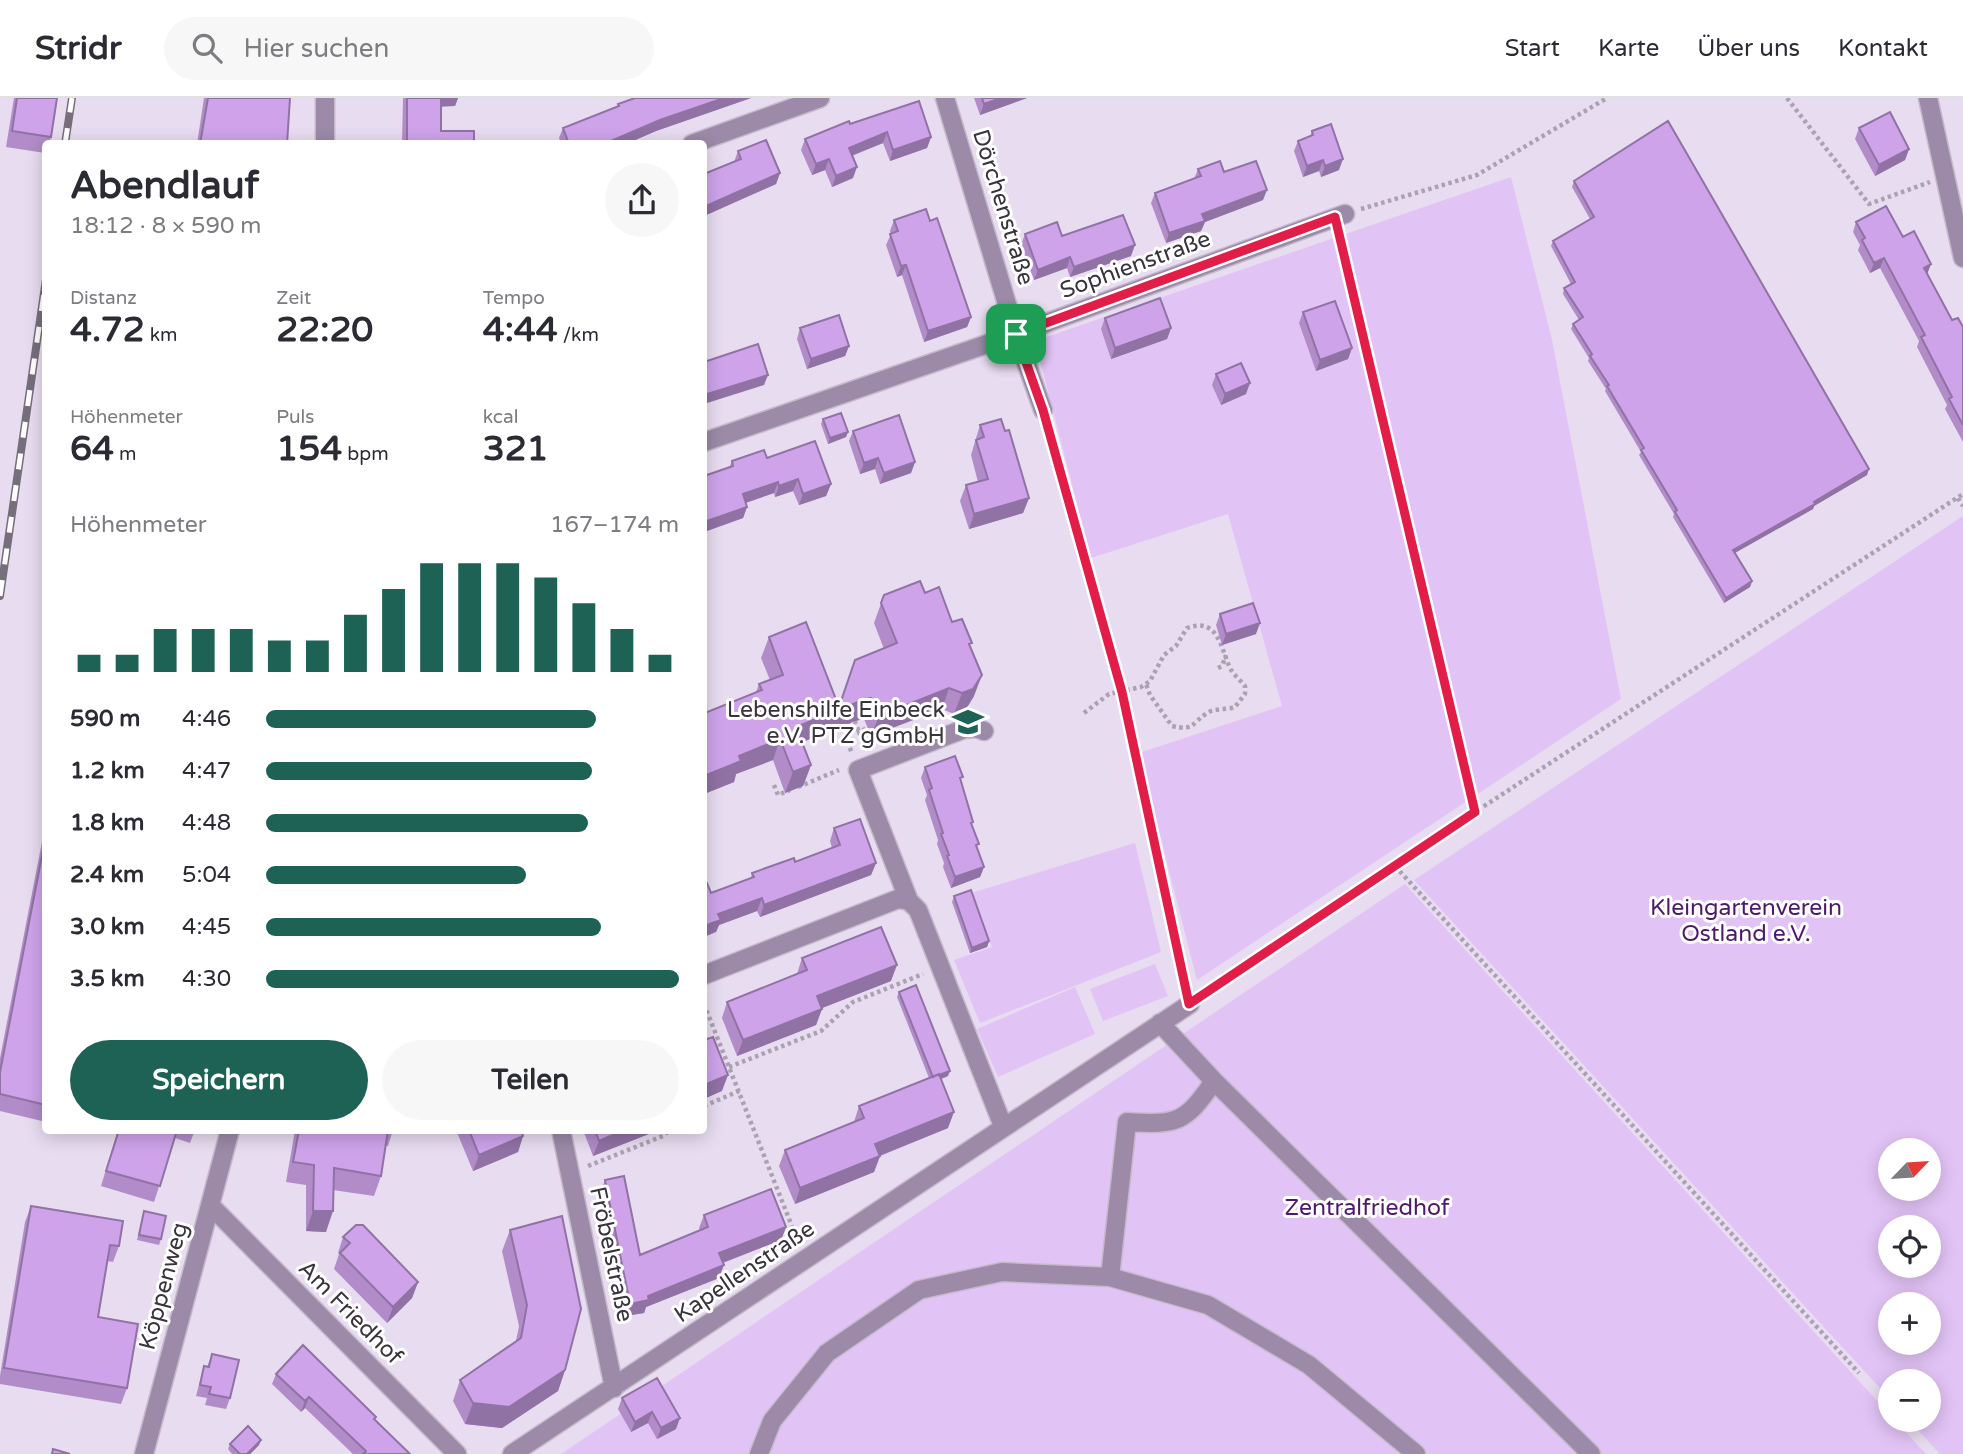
<!DOCTYPE html>
<html lang="de">
<head>
<meta charset="utf-8">
<style>
  :root { --surface:#fff; --page:#f7f7f7; --text:#2b2b33; --muted:#7c7c81; --line:#e1e1e2; --accent:#1d6254 }
  body { margin:0; font-family:"Varela Round",sans-serif; background:var(--page); color:var(--text); height:100vh; display:flex; flex-direction:column; font-size:26px; white-space:nowrap }
  * { box-sizing:border-box; margin:0 }
  p { font-size:23px; color:var(--muted) }
  .icon { flex:none; width:38px; height:38px; fill:none; stroke:currentColor; stroke-width:2; stroke-linecap:round; stroke-linejoin:round }
  .map { position:relative; flex:1; overflow:hidden }
  .details { position:absolute; left:42px; top:42px; width:665px; height:994px; display:flex; flex-direction:column; background:var(--surface); border-radius:7px; box-shadow:0 4px 18px #0003 }
  .details>* { flex:none }
  .needle { width:46px; rotate:65deg }
  .buttons { position:absolute; left:1878px; top:1040px; display:grid; gap:14px }
  .buttons a { display:grid; place-items:center; width:63px; height:63px; border-radius:50%; background:var(--surface); box-shadow:0 4px 18px #0003; font-size:35px }
  .pin { position:absolute; display:grid; place-items:center; width:60px; height:60px; color:#fff; margin:-30px; border-radius:14px; box-shadow:0 4px 10px #0006 }
  .round { display:grid; place-items:center; flex:none; width:74px; height:74px; border-radius:37px; background:var(--page) }
  .head { display:flex; align-items:center; justify-content:space-between; height:119px; padding:0 28px }
  h1 { font-size:38px; font-weight:700; line-height:52px }
  .metrics { display:grid; grid-template-columns:repeat(3,1fr); gap:10px; height:119px; padding:7px 28px }
  .metrics div { display:grid; align-content:center }
  .metrics b { font-size:35px; font-weight:700 }
  .metrics small { font-size:19px; font-weight:400 }
  .metrics p { font-size:19px }
  .chart { height:196px; padding:14px 28px }
  .chart p { display:flex; justify-content:space-between }
  .chart svg { width:100%; height:126px; margin-top:7px; stroke:var(--accent); stroke-width:6 }
  .cta { display:flex; gap:14px; margin-top:auto; padding:14px 28px }
  .cta a { flex:1; height:80px; border-radius:42px; background:var(--accent); color:#fff; font-size:28px; font-weight:700; line-height:80px; text-align:center }
  .cta a+a { background:var(--page); color:var(--text) }
  ul { padding:0 28px; list-style:none; font-size:23px }
  li { display:grid; grid-template-columns:112px 84px 1fr; align-items:center; height:52px }
  li i { height:18px; border-radius:9px; background:var(--accent) }
  header { display:flex; align-items:center; gap:42px; box-sizing:border-box; height:98px; padding:0 35px; background:var(--surface); border-bottom:2px solid var(--line) }
  header strong { font-size:33px }
  nav { display:flex; gap:38px; margin-inline-start:auto; font-size:24px }
  .search { width:490px; height:63px; background:var(--page); display:flex; align-items:center; gap:18px; box-sizing:border-box; padding:0 24px; border-radius:38px; color:var(--muted); font-size:26px }
  .map>svg:first-child { display:block }
  .green { fill:#e2c3f6; fill-rule:evenodd }
  .lines { fill:none; stroke-linecap:round; stroke-linejoin:round }
  .minor-casing { stroke:#c5bacc; stroke-width:21 }
  .path { stroke:#aba2b1; stroke-width:4.5; stroke-dasharray:3.5 3.5; stroke-linecap:butt }
  .minor { stroke:#9c8aa8; stroke-width:18 }
  .rail-casing { stroke:#766f7b; stroke-width:8 }
  .rail { stroke:#fff; stroke-width:5; stroke-dasharray:16; stroke-linecap:butt }
  .wall { fill:#b18cc9 }
  .shaded-wall { fill:#9072a4 }
  .building { fill:#cea3ea; stroke:#9072a4; stroke-width:2 }
  .route-casing { stroke:#fff; stroke-width:14 }
  .route { stroke:#e11d48; stroke-width:9 }
  .labels { text-anchor:middle; stroke-width:6; stroke-linejoin:round; paint-order:stroke }
  .street-label { font-size:23px; fill:#39343c; stroke:#fff }
  .poi-label { font-size:23px; fill:#39343c; stroke:#fff; text-anchor:end }
  .park-label { font-size:23px; fill:#4f186b; stroke:#fff }
</style>
</head>
<body>
<header>
<strong>Stridr</strong>
<div class="search"><svg class="icon" aria-label="search" viewBox="0 0 24 24"><circle cx="10" cy="10" r="6"/><path d="M15 15l6 6"/></svg>Hier suchen</div>
<nav><a>Start</a><a>Karte</a><a>Über uns</a><a>Kontakt</a></nav>
</header>
<div class="map">
<svg width="1963" height="1356" viewBox="0 0 1963 1356">
  <rect width="100%" height="100%" fill="#e8dcf0"/>
  <!-- green -->
  <path class="green" d="M1511 79 1552 242 1621 601 1197 882 1139 655 1282 608 1228 416 1091 460 1035 243Z
    M1963 418V1356H1940L1908 1321H1928V1283H1890V1301L1414 782ZM1890 1052H1928V1090H1890ZM1890 1129H1928V1167H1890ZM1890 1206H1928V1244H1890Z
    M1135 745 1161 854 980 925 954 862 992 849 971 795Z
    M1405 786 1890 1317V1321H1894L1926 1356H561Z
    M1155 866 1168 898 1103 923 1090 891Z
    M1075 889 1095 936 998 979 977 931Z"/>
  <g class="lines">
    <defs>
      <path id="minor" d="M325 0V46
        M945 0 1016 236 1043 312
        M1928 0 1963 160
        M692 46 820 0
        M704 344 1016 236 1345 116
        M909 803 858 672 964 631 976 630 984 633
        M704 877 898 801 909 803 918 812 1003 1028
        M1160 925 1214 983 1591 1356
        M561 1032 614 1290
        M210 1107 457 1356
        M1110 1179 1127 1024C1178 1027 1185 1025 1214 983
        M144 1356 230 1032
        M512 1356 1190 906
        M759 1356 772 1323 827 1255 919 1192 1002 1174 1110 1179 1208 1207 1309 1267 1416 1356"/>
    </defs>
    <!-- minor casing -->
    <use href="#minor" class="minor-casing"/>
    <!-- path -->
    <path class="path" d="M1787 0 1869 106 1930 84
      M1361 111 1477 77 1607 0
      M1339 136 1475 714
      M1048 330 1122 594 1186 888
      M1958 400 1963 408
      M1218 570 1222 568 1226 557
      M1084 615 1109 596 1141 589 1150 583 1164 557 1176 548 1187 530C1218 519 1220 548 1230 570 1233 576 1240 582 1245 588V596L1235 609C1227 612 1214 610 1207 615 1191 626 1194 633 1172 628L1150 597 1146 586
      M839 624 852 655
      M841 630 855 624 859 634
      M865 650 859 634 867 630
      M774 687 778 697 790 692
      M798 689 839 672
      M1395 768 1859 1275
      M1205 896 1475 714 1963 396
      M704 906 799 1146
      M729 969 821 933 853 904 923 876
      M704 1008 739 993
      M588 1068 663 1038 670 1032"/>
    <!-- minor -->
    <use href="#minor" class="minor"/>
    <defs>
      <path id="rail" d="M65 46 72 0
        M0 498 46 181"/>
    </defs>
    <!-- rail casing -->
    <use href="#rail" class="rail-casing"/>
    <!-- rail -->
    <use href="#rail" class="rail"/>
  </g>
  <!-- wall -->
  <path class="wall" d="M14 0H57L51 39 49 46H46L45 55 6 49Z
    M204 0H290L287 46H197Z
    M403 0H458L455 8H441V33L474 46H402Z
    M635 0H751L656 33 626 46H561L559 40 563 30 617 9 618 6Z
    M974 0H1027L980 17Z
    M850 26 931 39 927 50 890 63 883 45 852 58 853 80 832 89 825 72 812 77 801 52 805 41Z
    M1859 30 1909 51 1905 62 1875 78 1855 41Z
    M1312 33 1339 72 1321 79 1319 73 1303 79 1294 53 1298 43 1310 39Z
    M738 53 780 75 776 86 704 118V76L734 64Z
    M1198 71 1224 74 1263 102 1205 124 1201 133 1166 145 1151 105 1155 95 1194 81Z
    M1574 83 1867 377 1814 408 1813 411 1735 455 1752 483 1750 489 1724 505 1673 419 1674 416 1639 357 1641 354 1605 293 1606 291 1588 263 1589 260 1571 231 1573 226 1579 222 1563 196 1564 190 1571 186 1551 148 1553 143 1590 121 1572 89Z
    M894 122 930 123 971 219 967 229 924 244 902 177 897 179 886 147 891 136 890 133Z
    M1856 124 1903 139 1931 166 1927 176 1952 222 1963 229V344L1945 311 1947 307 1917 249 1919 243 1880 170 1870 175 1858 152 1860 147 1853 134Z
    M1025 136 1131 158 1070 179 1067 170 1034 182 1021 147Z
    M1303 214 1352 250 1348 261 1316 273 1299 225Z
    M1105 220 1171 230 1167 241 1111 261 1101 231Z
    M800 230 849 248 845 258 807 271 797 241Z
    M1216 276 1246 296 1221 307 1212 287Z
    M823 321 848 334 846 339 828 346 821 326Z
    M980 327 1005 333 1029 400 1023 415 969 431 960 403 966 387 978 384 971 357Z
    M853 333 915 364 911 375 880 386 875 371 860 376 849 343Z
    M767 360 831 386 826 398 799 407 793 393 775 399 774 395 746 405 747 409 743 420 704 434V378L729 370 732 363Z
    M925 495 952 524 970 549 974 598 966 611 954 616 942 611 871 638 864 621 855 623 802 644 811 667 803 688 785 695 773 662 736 676 734 684 704 696V611L705 615 756 594 759 586 770 582 761 560 769 539 839 608 884 551 874 525 884 497Z
    M1220 516 1256 536 1222 547 1216 527Z
    M925 669 962 684 977 750 984 769 980 779 951 790 943 769 944 765 937 746 938 742 925 702 927 697 921 680Z
    M46 723V1024L0 1013V960Z
    M834 730 876 765 871 777 760 819 757 813 719 827 716 834 711 795 751 780 752 775 795 764 832 750 830 743Z
    M954 798 989 843 987 849 970 855 952 804Z
    M802 860 891 883 822 910 816 927 737 958 722 920 727 904 797 876Z
    M899 894 948 978 941 981 948 1030 880 1058 874 1074 795 1106 779 1068 785 1052 854 1024 859 1008 929 980 897 899Z
    M118 1032H195L190 1045 175 1040 154 1104 101 1088Z
    M295 1032H393L388 1048H386L381 1078 374 1098 333 1092 326 1134 306 1133V1087L286 1084Z
    M456 1032H521L523 1038 518 1054 473 1073Z
    M583 1032H659L593 1058Z
    M605 1082 640 1157 700 1133 699 1130 704 1117 786 1129 781 1142 723 1165 719 1180 646 1209 644 1215 625 1218 600 1095Z
    M31 1108 119 1148 113 1164 107 1163 98 1219 127 1290 121 1306 0 1286V1278L25 1124Z
    M144 1113 161 1141 159 1147 137 1142Z
    M510 1132 565 1272 558 1293 502 1330 465 1326 453 1303 460 1282 516 1243 519 1228 502 1153Z
    M343 1139 418 1184 412 1200 387 1225 334 1171 339 1156 338 1155Z
    M212 1256 230 1300 226 1311 205 1307 207 1300 196 1298 201 1279 204 1268 207 1269Z
    M276 1276 376 1319 375 1322 411 1356H353L305 1310 301 1314 272 1286Z
    M657 1280 676 1331 657 1341 648 1325 631 1334 618 1311 622 1300Z
    M261 1342 259 1347 250 1356H232L228 1351 230 1346Z"/>
  <!-- shaded-wall -->
  <path class="shaded-wall" d="M439 0H458L455 8 436 9Z
    M724 0H751L656 33 626 46H604L660 22Z
    M1001 0H1027L980 17 984 6Z
    M887 34 883 45 845 60 849 50Z
    M931 39 927 50 890 63 893 52Z
    M1909 51 1905 62 1875 78 1879 67Z
    M829 61 825 72 812 77 816 66Z
    M1343 61 1339 72 1321 79 1325 68Z
    M1323 62 1319 73 1303 79 1307 68Z
    M857 69 853 80 832 89 836 78Z
    M780 75 776 86 704 118V109Z
    M1267 92 1263 102 1205 124 1201 133 1166 145 1169 135 1202 116Z
    M1135 147 1131 158 1070 179 1074 169Z
    M1070 159 1067 170 1034 182 1038 172Z
    M1884 160 1880 170 1870 175 1874 165Z
    M1931 166 1927 176 1924 170Z
    M906 167 902 177 897 179 901 168Z
    M971 219 967 229 924 244 928 233Z
    M1171 230 1167 241 1111 261 1115 250Z
    M849 248 845 258 807 271 811 261Z
    M1352 250 1348 261 1316 273 1320 262Z
    M768 277 764 287 704 306V297Z
    M1250 285 1246 296 1221 307 1225 296Z
    M848 334 846 339 828 346 830 340Z
    M878 360 875 371 860 376 864 365Z
    M915 364 911 375 880 386 884 375Z
    M1869 371 1867 377 1814 408 1813 411 1731 457 1733 452Z
    M798 381 793 393 775 399 779 388Z
    M778 384 774 395 739 407 743 396Z
    M831 386 826 398 799 407 803 396Z
    M1029 400 1023 415 969 431 974 416Z
    M747 409 743 420 704 434V424Z
    M1752 483 1750 489 1724 505 1726 500Z
    M1260 525 1256 536 1222 547 1226 536Z
    M982 577 974 598 966 611 954 616 962 595Z
    M949 590 942 611 871 638 879 618Z
    M871 600 864 621 855 623 788 650 796 629 863 602Z
    M780 641 773 662 736 676 734 684 704 696V678L739 658Z
    M811 667 803 688 785 695 793 674Z
    M876 765 871 777 760 819 764 807Z
    M984 769 980 779 951 790 955 779Z
    M762 800 757 813 719 827 716 834 704 839V828L718 816Z
    M989 843 987 849 970 855 972 850Z
    M897 867 891 883 812 914 817 898Z
    M822 911 816 927 737 958 743 942Z
    M950 973 948 978 931 985 933 980Z
    M728 977 722 993 704 1001V987Z
    M954 1014 948 1030 869 1062 875 1046Z
    M624 1032H659L593 1058 599 1043Z
    M523 1038 518 1054 473 1073 479 1057Z
    M880 1058 874 1074 795 1106 800 1090Z
    M313 1113H333L326 1134 306 1133Z
    M786 1129 781 1142 714 1168 719 1155Z
    M724 1167 719 1180 646 1209 644 1215 625 1218 630 1206Z
    M418 1184 412 1200 387 1225 393 1209Z
    M565 1272 558 1293 502 1330 465 1326 473 1305Z
    M309 1299 305 1310 301 1314 305 1303Z
    M652 1314 648 1325 631 1334 635 1324Z
    M680 1320 676 1331 657 1341 661 1330Z
    M261 1342 259 1347 250 1356H247Z"/>
  <!-- building -->
  <path class="building" d="M17 0H57L51 39 12 33Z
    M208 0H290L287 46H200Z
    M407 0H441V33H474V46H407Z
    M635 0H724L660 22 604 46H569L563 30 619 8 618 6Z
    M982 0H1001L984 6Z
    M919 3 931 39 893 52 887 34 849 50 857 69 836 78 829 61 816 66 805 41 849 23 850 26Z
    M1890 14 1909 51 1879 67 1859 30Z
    M1668 23 1869 371 1814 404 1815 406 1733 452 1752 483 1726 500 1675 414 1677 412 1641 352 1644 350 1607 288 1609 287 1590 258 1592 256 1573 226 1583 219 1564 190 1575 184 1553 143 1594 119 1574 83Z
    M1331 26 1343 61 1325 68 1323 62 1307 68 1298 43 1313 37 1312 33Z
    M766 42 780 75 704 109V76L741 61 738 53Z
    M1220 63 1224 74 1256 63 1267 92 1202 116 1205 123 1169 135 1155 95 1201 78 1198 71Z
    M1886 108 1903 139 1914 133 1931 166 1924 170 1952 222 1958 220 1963 229V327L1949 301 1952 299 1921 239 1925 237 1884 160 1874 165 1862 142 1865 140 1856 124Z
    M926 111 930 123 937 120 971 219 928 233 906 167 901 168 890 136 898 133 894 122Z
    M1123 117 1135 147 1074 169 1070 159 1038 172 1025 136 1057 124 1062 138Z
    M1160 200 1171 230 1115 250 1105 220Z
    M1335 203 1352 250 1320 262 1303 214Z
    M839 217 849 248 811 261 800 230Z
    M758 246 768 277 704 297V264Z
    M1241 265 1250 285 1225 296 1216 276Z
    M841 315 848 334 830 340 823 321Z
    M899 317 915 364 884 375 878 360 864 365 853 333Z
    M1001 321 1005 333 1009 332 1029 400 974 416 966 387 988 381 976 342 984 339 980 327Z
    M815 343 831 386 803 396 798 381 779 388 778 384 743 396 747 409 704 424V378L733 368 732 363 764 352 767 360Z
    M920 483 925 495 939 489 952 524 962 521 972 545 969 546 982 577 973 591 962 595 949 590 879 618 871 600 863 602 796 629 811 667 793 674 780 641 739 658 741 663 704 678V611L705 615 762 592 759 586 783 577 769 539 806 524 839 609 855 562 897 545 881 505 884 497Z
    M1253 505 1260 525 1226 536 1220 516Z
    M955 658 963 679 960 680 973 724 971 725 979 746 976 747 984 769 955 779 947 758 949 757 941 736 943 735 929 692 932 690 925 669Z
    M860 721 876 765 764 807 762 800 718 816 721 822 704 828V786L707 785 711 795 754 779 752 775 794 760 795 764 840 747 834 730Z
    M46 737V1007L0 996V974Z
    M971 792 989 843 972 850 954 798Z
    M881 829 897 867 817 898 822 911 743 942 727 904 807 872 802 860Z
    M916 887 950 973 939 977V976L933 979 899 894Z
    M713 939 728 977 704 987V942Z
    M939 976 954 1014 875 1046 880 1058 800 1090 785 1052 864 1020 859 1008Z
    M119 1032H177L160 1088 106 1073Z
    M299 1032H388L381 1078 334 1070 333 1113H313L314 1067 293 1064Z
    M469 1032H521L523 1038 479 1057Z
    M595 1032H624L599 1043Z
    M624 1078 640 1157 708 1129 704 1117 771 1091 786 1129 719 1155 724 1167 648 1198 649 1202 630 1206 605 1082Z
    M31 1108 123 1123 119 1148 110 1147 98 1219 138 1226 127 1290 4 1270Z
    M144 1113 166 1118 161 1141 139 1137Z
    M562 1118 581 1211 565 1272 509 1309 473 1305 460 1282 521 1240 527 1207 510 1132Z
    M356 1127H363L418 1184 393 1209 340 1155 350 1145 343 1139Z
    M303 1247 376 1319 374 1321 410 1356H363L366 1353 309 1299 305 1303 276 1276Z
    M212 1256 239 1262 230 1300 209 1296 211 1289 200 1287 204 1268 209 1269Z
    M657 1280 680 1320 661 1330 652 1314 635 1324 622 1300Z
    M248 1328 261 1342 247 1356H240L230 1346Z
    M53 1351 70 1356H52Z"/>
  <g class="lines">
    <defs>
      <path id="route" d="M1335 119 1475 714 1189 906 1122 594 1043 312 1016 236Z"/>
    </defs>
    <!-- route casing -->
    <use href="#route" class="route-casing"/>
    <!-- route -->
    <use href="#route" class="route"/>
  </g>
  <!-- icons -->
  <defs>
    <symbol id="school-bare" viewBox="-9 -9 18 18"><path d="M0-5L7-2L0 1L-7-2ZM-4 1L0 2.5L4 1V4Q0 6-4 4Z" fill="#1d6254" stroke="#fff" stroke-width="2.5" paint-order="stroke"/></symbol>
  </defs>
  <g fill-rule="evenodd">
    <use href="#school-bare" x="946" y="602" width="44" height="44"/>
  </g>
  <g class="labels">
    <!-- street labels -->
    <g class="street-label">
      <text transform="translate(1004 109) rotate(73)" y="8">Dörchenstraße</text>
      <text transform="translate(1135 166) rotate(-20)" y="8">Sophienstraße</text>
      <text transform="translate(612 1156) rotate(78)" y="8">Fröbelstraße</text>
      <text transform="translate(744 1173) rotate(-34)" y="8">Kapellenstraße</text>
      <text transform="translate(163 1188) rotate(-75)" y="8">Köppenweg</text>
      <text transform="translate(351 1214) rotate(45)" y="8">Am Friedhof</text>
    </g>
    <!-- poi labels -->
    <g class="poi-label">
      <text x="945" y="619">Lebenshilfe Einbeck<tspan x="945" dy="26">e.V. PTZ gGmbH</tspan></text>
    </g>
    <!-- park labels -->
    <g class="park-label">
      <text x="1746" y="817">Kleingartenverein<tspan x="1746" dy="26">Ostland e.V.</tspan></text>
      <text x="1367" y="1117">Zentralfriedhof</text>
    </g>
  </g>
</svg>
<div class="buttons">
<a><svg class="needle" viewBox="-14 -14 28 28"><path d="M0-13l5 13h-10z" fill="#e53935"/><path d="M0 13l5-13h-10z" fill="#7c7c81"/></svg></a>
<a><svg class="icon" aria-label="locate" viewBox="0 0 24 24"><circle cx="12" cy="12" r="6"/><path d="M12 2v4M12 18v4M2 12h4M18 12h4"/></svg></a>
<a>+</a>
<a>−</a>
</div>
<div class="pin" style="left:1016px;top:236px;background:#1e9e55"><svg class="icon" aria-label="arrive" viewBox="0 0 24 24"><path d="M6 21V4h12l-3 4 3 4H6"/></svg></div>
<section class="details">
<div class="head"><div><h1>Abendlauf</h1><p>18:12 · 8 × 590 m</p></div><a class="round"><svg class="icon" aria-label="share" viewBox="0 0 24 24"><path d="M12 15V3M7 8l5-5 5 5M5 13v7h14v-7"/></svg></a></div>
<div class="metrics">
<div><p>Distanz</p><b>4.72<small> km</small></b></div>
<div><p>Zeit</p><b>22:20</b></div>
<div><p>Tempo</p><b>4:44<small> /km</small></b></div>
</div>
<div class="metrics">
<div><p>Höhenmeter</p><b>64<small> m</small></b></div>
<div><p>Puls</p><b>154<small> bpm</small></b></div>
<div><p>kcal</p><b>321</b></div>
</div>
<div class="chart"><p><span>Höhenmeter</span>167–174 m</p>
<svg viewBox="0 0 160 44" preserveAspectRatio="none"><path d="M5 44V38M15 44V38M25 44V29M35 44V29M45 44V29M55 44V33M65 44V33M75 44V24M85 44V15M95 44V6M105 44V6M115 44V6M125 44V11M135 44V20M145 44V29M155 44V38"/></svg>
</div>
<ul>
<li><b>590 m</b>4:46<i style="width:80%"></i></li>
<li><b>1.2 km</b>4:47<i style="width:79%"></i></li>
<li><b>1.8 km</b>4:48<i style="width:78%"></i></li>
<li><b>2.4 km</b>5:04<i style="width:63%"></i></li>
<li><b>3.0 km</b>4:45<i style="width:81%"></i></li>
<li><b>3.5 km</b>4:30<i style="width:100%"></i></li>
</ul>
<div class="cta"><a>Speichern</a><a>Teilen</a></div>
</section>
</div>
</body>
</html>
